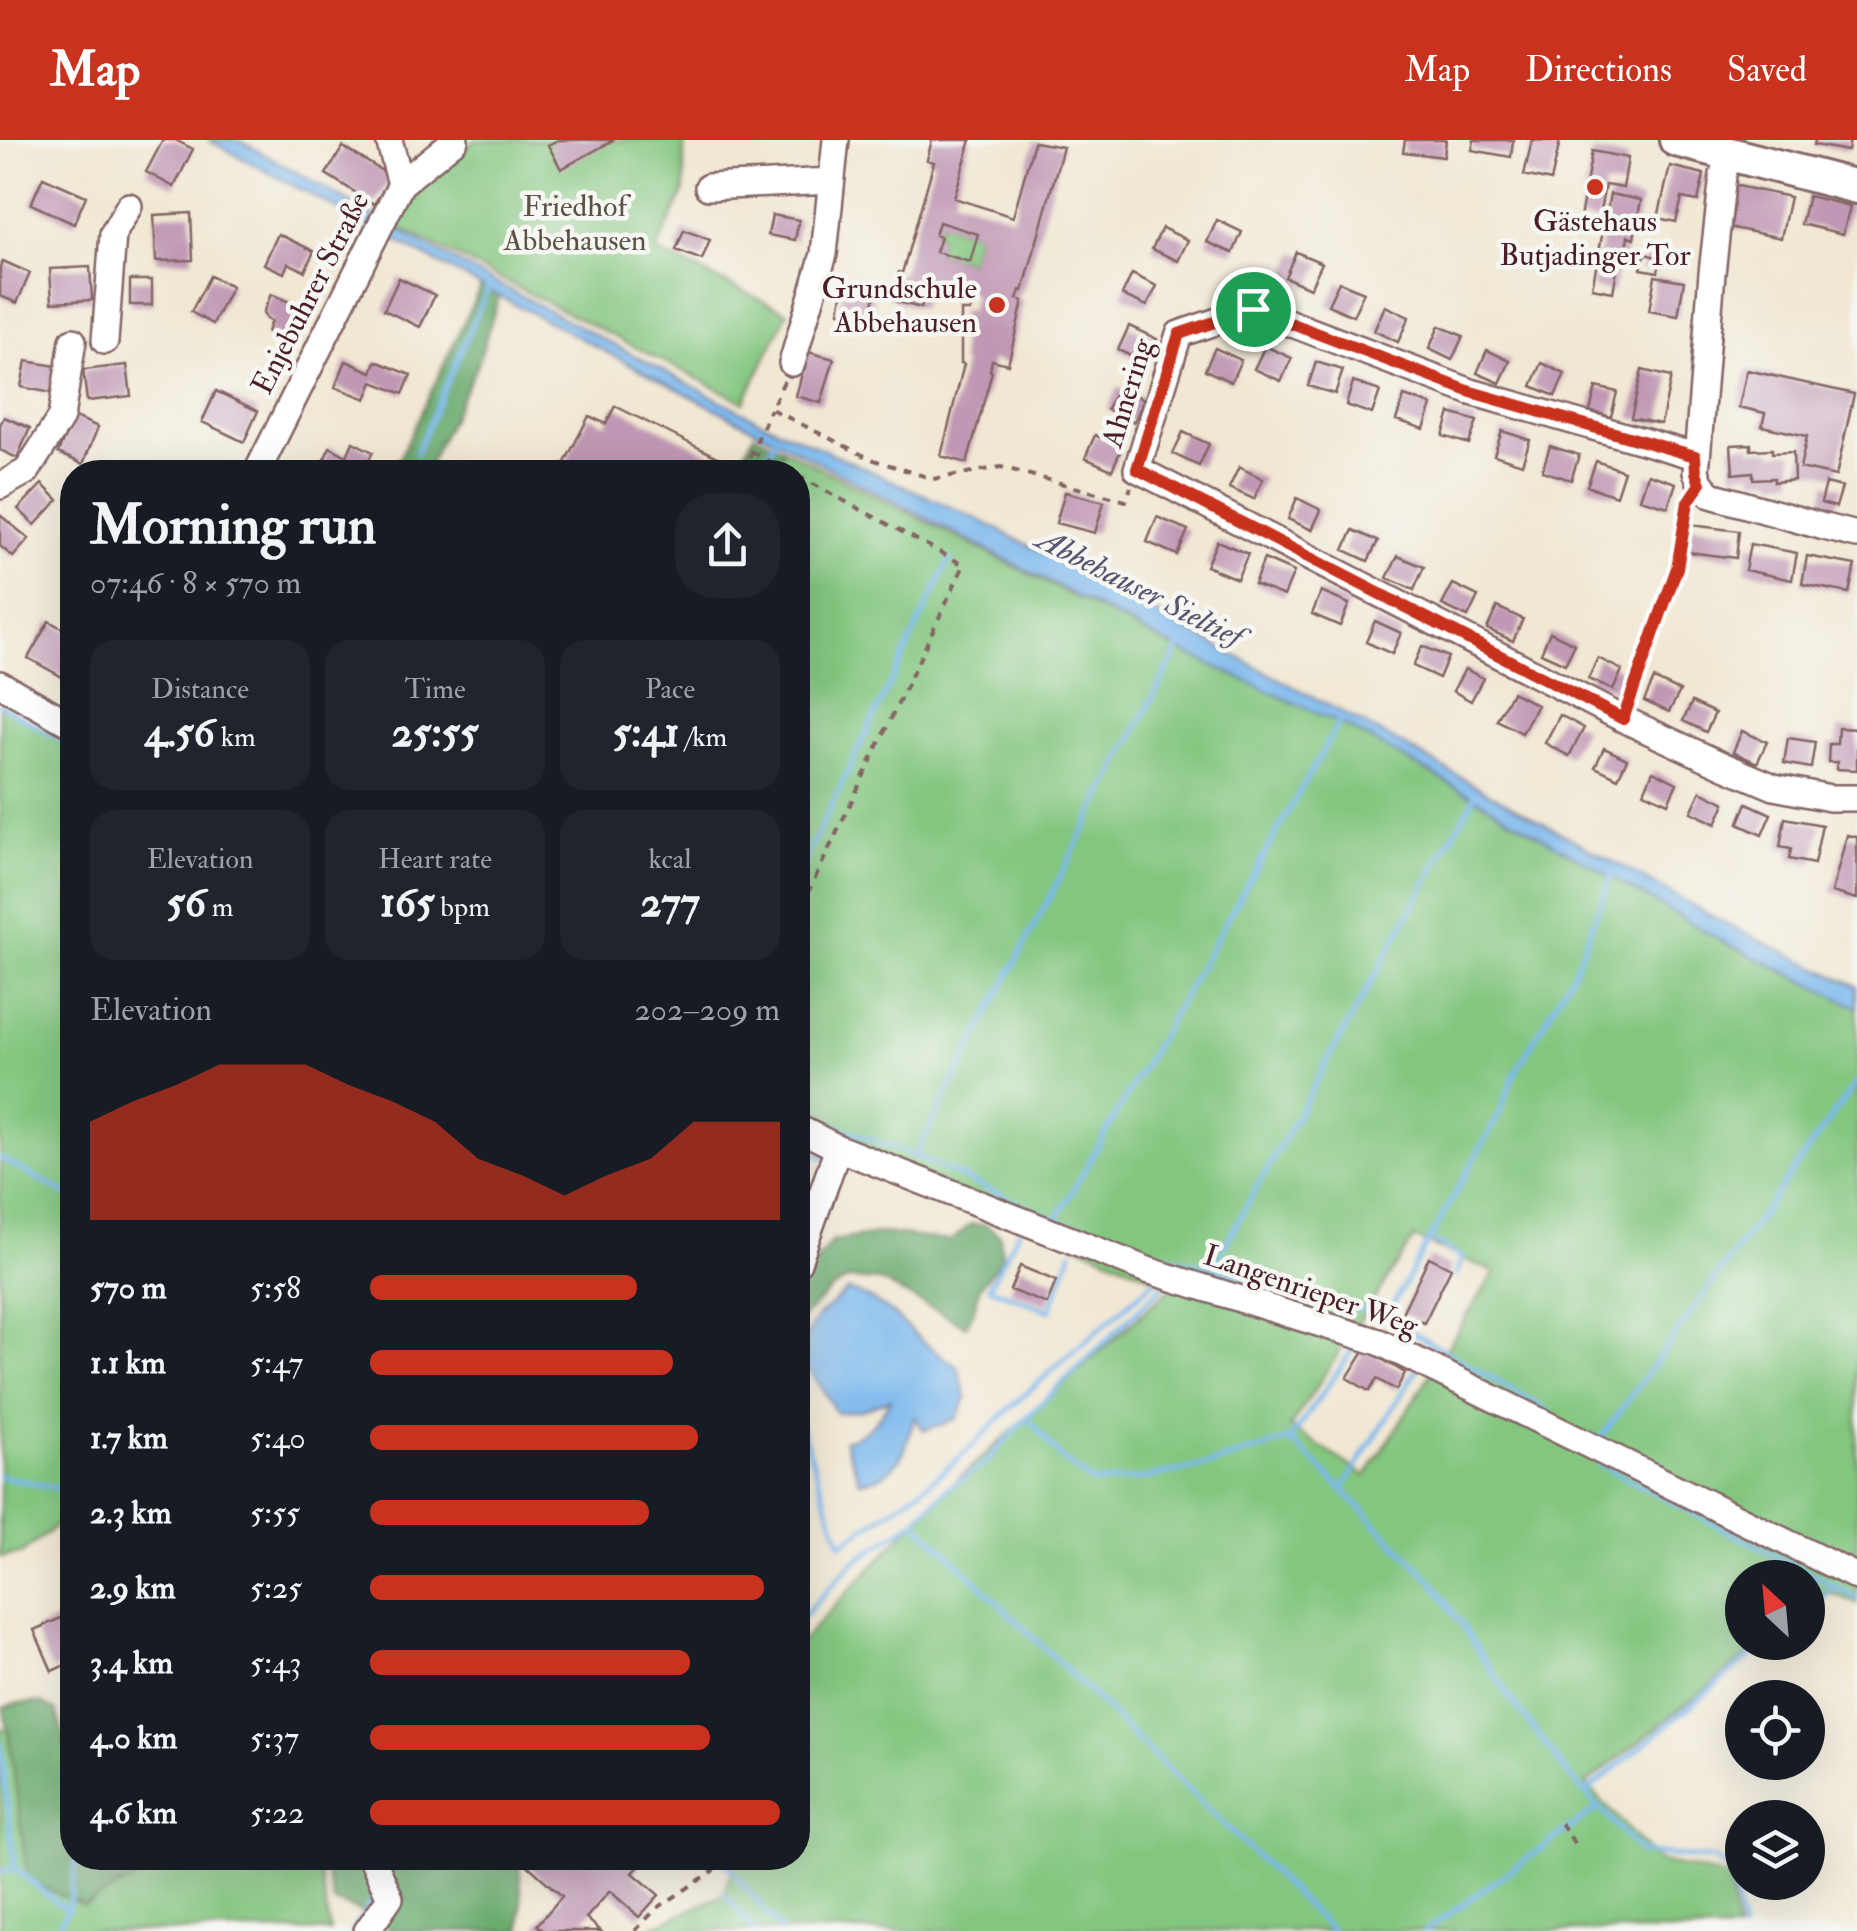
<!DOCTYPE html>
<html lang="en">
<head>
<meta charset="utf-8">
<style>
  :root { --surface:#171b24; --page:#20242c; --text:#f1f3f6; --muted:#9ea1a6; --accent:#c8321e }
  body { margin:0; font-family:"IM FELL Double Pica",serif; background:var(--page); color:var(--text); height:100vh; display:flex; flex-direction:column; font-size:38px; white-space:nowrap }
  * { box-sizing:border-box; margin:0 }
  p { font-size:32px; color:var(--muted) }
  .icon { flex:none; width:55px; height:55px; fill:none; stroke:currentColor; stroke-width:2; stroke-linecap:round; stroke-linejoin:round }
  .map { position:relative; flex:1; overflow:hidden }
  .panel { position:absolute; left:60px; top:320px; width:750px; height:1410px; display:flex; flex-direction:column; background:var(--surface); border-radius:40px; box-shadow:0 10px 40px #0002 }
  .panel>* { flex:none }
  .needle { width:65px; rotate:334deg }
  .controls { position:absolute; left:1725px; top:1420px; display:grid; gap:20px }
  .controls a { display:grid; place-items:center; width:100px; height:100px; border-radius:50%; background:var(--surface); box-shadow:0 10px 40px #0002; font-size:50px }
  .pin { position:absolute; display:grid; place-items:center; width:85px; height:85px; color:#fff; margin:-42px; border:5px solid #fff; border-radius:50%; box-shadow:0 2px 10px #0007 }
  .round { display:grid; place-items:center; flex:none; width:105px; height:105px; border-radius:40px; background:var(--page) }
  .overview { display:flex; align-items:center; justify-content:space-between; height:170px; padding:0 30px }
  h1 { font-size:55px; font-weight:700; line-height:75px }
  .stats { display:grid; grid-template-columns:repeat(3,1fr); gap:15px; height:170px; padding:10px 30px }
  .stats div { display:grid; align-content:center; border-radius:25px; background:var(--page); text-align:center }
  .stats b { font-size:42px; font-weight:700 }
  .stats small { font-size:28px; font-weight:400 }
  .stats p { font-size:28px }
  .chart { height:280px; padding:20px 30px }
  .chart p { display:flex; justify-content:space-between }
  .chart svg { width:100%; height:180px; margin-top:10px; fill:var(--accent); opacity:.7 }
  ul { padding:0 30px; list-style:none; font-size:32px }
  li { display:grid; grid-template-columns:160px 120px 1fr; align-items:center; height:75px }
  li i { height:25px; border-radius:12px; background:var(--accent) }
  header { display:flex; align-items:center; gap:60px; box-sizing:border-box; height:140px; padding:0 50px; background:var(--accent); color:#fff }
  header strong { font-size:48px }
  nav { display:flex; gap:55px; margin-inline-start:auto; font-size:35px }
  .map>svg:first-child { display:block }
  .green { fill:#83c67f; stroke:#667255; stroke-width:2.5; fill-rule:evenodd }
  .forest { fill:#6aab6e; stroke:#5a654c; stroke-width:2.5 }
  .water { fill:#7ab8ed; stroke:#626c8c; stroke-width:2.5 }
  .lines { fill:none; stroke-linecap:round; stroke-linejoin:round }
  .stream { stroke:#7ab8ed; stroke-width:5 }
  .building { fill:#c097b4; fill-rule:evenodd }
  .minor-casing { stroke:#846565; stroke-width:30 }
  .major-casing { stroke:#846565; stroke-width:38 }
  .path { stroke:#846565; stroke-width:4; stroke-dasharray:8 8; stroke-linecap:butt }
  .minor { stroke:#fff; stroke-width:25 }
  .major { stroke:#fff; stroke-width:32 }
  .route-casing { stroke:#fff; stroke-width:20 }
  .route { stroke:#c8321e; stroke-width:12 }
  .poi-dot { fill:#c8321e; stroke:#f6f6f2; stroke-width:4 }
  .labels { text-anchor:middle; stroke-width:9; stroke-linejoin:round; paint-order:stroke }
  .park-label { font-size:30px; fill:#5b5144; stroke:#f6f6f2 }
  .poi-label { font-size:30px; fill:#4a1f2b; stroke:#f6f6f2 }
  .street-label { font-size:30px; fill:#4a1f2b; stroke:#f6f6f2 }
  .water-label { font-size:32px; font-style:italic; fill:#5b556f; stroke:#f6f6f2 }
</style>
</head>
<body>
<header>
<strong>Map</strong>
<nav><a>Map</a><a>Directions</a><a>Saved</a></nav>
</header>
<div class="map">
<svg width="1857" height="1791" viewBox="0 0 1857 1791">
  <rect width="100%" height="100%" fill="#f6f6f2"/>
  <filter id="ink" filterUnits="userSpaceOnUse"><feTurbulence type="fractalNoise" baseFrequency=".01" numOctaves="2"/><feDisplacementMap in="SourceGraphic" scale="20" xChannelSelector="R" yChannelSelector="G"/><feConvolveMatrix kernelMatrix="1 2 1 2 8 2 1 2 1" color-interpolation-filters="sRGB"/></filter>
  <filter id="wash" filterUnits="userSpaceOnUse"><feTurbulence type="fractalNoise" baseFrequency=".0048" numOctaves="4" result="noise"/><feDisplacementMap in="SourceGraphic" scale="40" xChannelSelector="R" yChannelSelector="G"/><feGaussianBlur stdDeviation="2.25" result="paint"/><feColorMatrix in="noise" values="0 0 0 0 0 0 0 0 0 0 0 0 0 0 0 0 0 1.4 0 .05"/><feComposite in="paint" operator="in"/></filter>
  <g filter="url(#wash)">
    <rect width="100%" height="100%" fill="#f1e7d2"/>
    <!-- green -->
    <path class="green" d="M475 0H684V52L656 111 788 172 744 262 396 86 413 49Z
      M939 82 978 94 970 122 936 112 940 97 935 95Z
      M783 309 1183 512 1347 587 1467 653 1718 799 1857 867V1464L1826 1452 1808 1467V1438H1742V1502L1763 1503 1586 1644 1657 1721 1727 1737 1737 1791H644L725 1754 734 1718H798V1505L940 1355 1173 1146 916 1033 798 976V332H772ZM1414 1098 1495 1132 1366 1336 1290 1287Z
      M0 564 72 608V1373L21 1414 0 1417Z
      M0 1588 8 1589 29 1741 134 1739 142 1718H317L330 1791H0Z"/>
    <!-- forest -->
    <path class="forest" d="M481 146 499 156 478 223 425 332H393Z
      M754 294 783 309 772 332H736Z
      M971 1084 986 1085 1000 1095 1002 1118 979 1148 973 1173 966 1186 880 1141 849 1139 830 1150 801 1179 798 1187V1146L832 1101 883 1093 951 1101Z
      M15 1563H41L56 1570 65 1600 72 1718H140L135 1739 84 1765 28 1741 8 1589 3 1568Z
      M321 1718H519L522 1764 521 1791H393L357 1770 334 1762Z"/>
    <!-- water -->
    <path class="water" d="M208 0H239L460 124 756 279 986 383 1379 592 1728 785 1857 846V867L1718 799 1467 653 1347 587 1183 512 499 156Z
      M848 1150C886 1162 897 1180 926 1204 936 1212 948 1220 958 1227L966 1258 956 1280 924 1290 915 1277C910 1288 909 1298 905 1309 897 1328 879 1341 860 1341L844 1300C866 1295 881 1278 890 1259L862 1270 836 1273 824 1252 806 1226 805 1198 818 1176Z"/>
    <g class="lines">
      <!-- stream -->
      <path class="stream" d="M416 313 489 146
        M769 313 776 298
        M403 332 404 331
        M0 564 72 607
        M798 735 950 419
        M798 967 841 988 915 1016 1056 1080 1141 1110 1212 1128 1386 1177 1500 973 1513 937 1574 830 1613 732
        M798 1003 824 1018
        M915 1016 1181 504
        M0 1018 72 1057
        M1056 1080 1341 579
        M1019 1090 989 1147 1050 1171 1072 1111
        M1430 1099 1462 1118 1456 1135
        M1212 1128 1476 654
        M1386 1177 1548 1271
        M1027 1277 1063 1320 1093 1343 1141 1339 1209 1325 1290 1300 1356 1205
        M798 1279 841 1404 918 1352 966 1312 1014 1264 1153 1142
        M1600 1299 1857 942
        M1290 1300 1333 1340 1433 1442 1508 1555 1567 1633 1640 1712 1716 1720 1730 1732 1742 1791
        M1599 1324 1857 1458
        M0 1336 65 1350 72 1395
        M1342 1350 1417 1229
        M915 1381 1332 1791
        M1808 1470 1835 1448
        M798 1481 854 1422 915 1381 948 1348 982 1326 1027 1277 1165 1144
        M0 1601 15 1729 67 1770 56 1791
        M1585 1653 1768 1502
        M726 1718 725 1722 781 1791
        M0 1732 15 1729
        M725 1754 754 1791
        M68 1769 77 1718
        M353 1791 376 1753
        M1425 1791 1598 1668"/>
    </g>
    <g id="blocks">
      <!-- building -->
      <path class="building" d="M163 0H175L193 9 174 47 146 32Z
        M558 0H614L561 29 548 5Z
        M932 0H971L954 58 1013 77 1034 2 1063 7 1023 151 1020 150 1017 159 1023 161 1008 224 992 220 990 231 992 232 967 323 941 316 964 224 961 223V171H970L974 154 929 142 921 168 894 161 899 144 896 142 899 132 902 133 934 22 927 20ZM939 82 978 94 970 122 936 112 941 97 935 95Z
        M1405 0H1446L1444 17 1403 12Z
        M1474 0H1513L1511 17 1472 10Z
        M1532 0 1560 1 1551 41 1524 35Z
        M1815 0H1850L1848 11 1814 5Z
        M343 7 392 37 374 64 326 34Z
        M1592 11 1628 18 1623 48 1605 45 1598 82 1580 78Z
        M1670 26 1704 34 1698 61 1682 58 1676 82 1658 78Z
        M43 37 86 56 74 84 31 64Z
        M1733 45 1790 57 1781 98 1724 86Z
        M1610 54 1641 60 1634 98 1628 96 1623 125 1618 124 1613 152 1592 148Z
        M1808 56 1850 66 1843 94 1801 84Z
        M191 73 193 120 156 121 154 75Z
        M772 75 799 80 795 100 768 95Z
        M1217 80 1242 92 1233 113 1207 102Z
        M1162 88 1188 100 1178 121 1152 109Z
        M684 90 710 100 702 120 676 110Z
        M278 94 314 111 305 131 288 123 284 133 264 124Z
        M1296 112 1322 123 1310 148 1285 137Z
        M1645 114 1661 118 1658 132 1641 129Z
        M3 121 30 133 17 163 0 156V127Z
        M90 127 92 160 52 162 50 129Z
        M1132 134 1157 146 1147 166 1122 155Z
        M210 136 232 146 213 184 191 172Z
        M1655 136 1684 141 1678 176 1649 171Z
        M399 138 435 155 420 187 384 170Z
        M130 140H152V165H130Z
        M1339 142 1364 152 1353 176 1328 165Z
        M843 148 875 153 871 177 839 172Z
        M271 154 294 164 291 170 304 175 292 203 267 192 271 181 266 179 263 173Z
        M1385 166 1409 177 1398 202 1374 191Z
        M1129 186 1157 199 1146 223 1118 210Z
        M1439 186 1463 196 1452 220 1429 209Z
        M1265 206 1292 218 1281 241 1254 229Z
        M1215 208 1241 220 1231 242 1205 230Z
        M1487 210 1510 221 1500 243 1477 233Z
        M808 212 834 219 821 263 796 256Z
        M26 221 56 226 52 253 21 247Z
        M346 221 372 232 376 221 411 235 403 254 373 242 366 259 335 247Z
        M1316 222 1343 230 1335 254 1308 246Z
        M1542 223 1565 234 1555 256 1532 246Z
        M127 225 131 256 87 261 83 230Z
        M1642 230 1671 237 1661 284 1631 278Z
        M1747 230 1854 254 1836 336 1800 328 1807 296 1762 286 1765 273 1739 267Z
        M1353 242 1380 251 1372 274 1346 265Z
        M1118 247 1144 259 1134 282 1107 269Z
        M1596 247 1617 252 1611 277 1590 271Z
        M216 251 258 271 244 302 202 282Z
        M1404 256 1432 265 1424 289 1396 280Z
        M615 266 719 318 711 332H560L589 276 606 284Z
        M1450 273 1477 281 1469 304 1443 296Z
        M73 276 98 287 83 324 58 313Z
        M4 277 30 288 17 318 0 310V285Z
        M1502 291 1530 300 1522 324 1494 315Z
        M1183 292 1209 304 1199 326 1173 314Z
        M1095 295 1122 307 1112 330 1085 318Z
        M353 302 373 312 362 332H318L330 307 347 316Z
        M1751 304V310L1772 309V313L1793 312 1794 340 1774 342V338L1753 339V332L1733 334 1731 305Z
        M1550 306 1579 315 1571 340 1542 331Z
        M1596 321 1624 331 1616 356 1587 346Z
        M1239 327 1263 339 1254 359 1229 348Z
        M1648 334 1676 343 1668 367 1640 359Z
        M1826 343 1842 347 1836 367 1821 363Z
        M42 344 58 360 35 385 18 369Z
        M1065 352 1104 362 1095 393 1056 383Z
        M1297 358 1321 370 1312 390 1288 379Z
        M0 375 29 399 13 417 0 406Z
        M1157 377 1188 390 1177 415 1147 402Z
        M1691 385 1739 391 1736 418 1688 412Z
        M1353 390 1378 401 1368 421 1344 410Z
        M1217 401 1248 414 1237 439 1206 426Z
        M1750 404 1797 413 1792 440 1745 430Z
        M1398 416 1424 427 1414 450 1387 438Z
        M1807 416 1855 425 1849 453 1802 444Z
        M1264 419 1294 432 1284 456 1254 444Z
        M1453 444 1478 456 1468 477 1442 465Z
        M1321 452 1349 464 1340 486 1312 474Z
        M1497 467 1523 479 1513 501 1487 489Z
        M49 481 72 494V522L64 538 28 518Z
        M1375 481 1401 493 1392 514 1366 502Z
        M1550 492 1575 504 1565 524 1541 513Z
        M1422 506 1448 517 1439 538 1413 526Z
        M1598 518 1622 530 1613 550 1588 539Z
        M1465 529 1483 538 1471 561 1453 551Z
        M1654 539 1680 551 1669 572 1644 561Z
        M1512 552 1537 565 1522 593 1497 580Z
        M1692 562 1715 573 1706 592 1683 581Z
        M1560 575 1584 588 1569 616 1545 603Z
        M1838 588 1857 589V630L1836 629 1837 622H1828L1829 604H1837Z
        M1742 591 1767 602 1757 623 1733 612Z
        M1788 598 1815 602 1811 628 1784 623Z
        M1604 608 1627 619 1618 638 1595 627Z
        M1653 631 1677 643 1668 663 1644 652Z
        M1701 651 1725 663 1716 684 1691 672Z
        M1747 663 1771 674 1762 695 1738 684Z
        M1785 678 1822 685 1814 724 1789 719 1791 709 1780 707Z
        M1847 695 1857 697V759L1832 752Z
        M1429 1117 1451 1128 1424 1183 1402 1173Z
        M1020 1126 1056 1141 1047 1164 1010 1150Z
        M1365 1209 1405 1233 1396 1250 1377 1239 1369 1251 1347 1238Z
        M72 1473V1522L52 1531 34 1490Z
        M530 1718H636L642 1723 633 1733 659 1755 639 1777 610 1751 586 1778 601 1791H544L537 1785 562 1756 525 1723Z"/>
    </g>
  </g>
  <g filter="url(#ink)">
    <use href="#blocks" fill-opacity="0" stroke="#846565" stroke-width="2.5"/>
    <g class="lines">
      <defs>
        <path id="minor" d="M1729 13 1723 35 1712 133 1696 332 1701 344 1711 355 1824 387 1857 395
          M401 44 455 0
          M708 47 831 41
          M105 201 113 94 129 66
          M792 223 824 114 836 0
          M1695 316 1471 252 1253 169 1179 194 1137 329 1623 579 1722 625 1774 647 1830 658H1857
          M257 332 401 44 389 0
          M0 346 27 331 61 277 73 201
          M0 544 72 585
          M798 988 838 1008 1147 1130 1379 1202 1857 1437
          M798 1122 838 1008
          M367 1791 390 1758 372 1718"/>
        <path id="major" d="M1676 0 1857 47"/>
      </defs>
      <!-- minor casing -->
      <use href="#minor" class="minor-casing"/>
      <!-- major casing -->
      <use href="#major" class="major-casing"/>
      <!-- path -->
      <path class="path" d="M784 241 771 269 871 319 933 339 1001 327 1126 361 1131 347
        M752 312 791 332
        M428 325 444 332
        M743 332 771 269
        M798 336 964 425 798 774
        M1629 561 1677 427 1689 360
        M1561 1683 1576 1706
        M635 1791 656 1769 713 1731 715 1718"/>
      <!-- minor -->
      <use href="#minor" class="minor"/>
      <!-- major -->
      <use href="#major" class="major"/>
    </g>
  </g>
  <g class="lines" filter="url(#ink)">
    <defs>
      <path id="route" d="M1253 169 1471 252 1695 316 1696 332 1700 344 1688 362 1677 428 1623 579 1137 329 1179 194Z"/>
    </defs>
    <!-- route casing -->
    <use href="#route" class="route-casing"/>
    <!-- route -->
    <use href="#route" class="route"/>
  </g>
  <!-- markers -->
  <g class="poi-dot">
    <circle cx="1595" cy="47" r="10"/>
    <circle cx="997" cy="165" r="10"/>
  </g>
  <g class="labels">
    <!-- park labels -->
    <g class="park-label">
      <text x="575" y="76">Friedhof<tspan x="575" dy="34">Abbehausen</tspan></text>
    </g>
    <!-- poi labels -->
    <g class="poi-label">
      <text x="1595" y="91">Gästehaus<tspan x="1595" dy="34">Butjadinger Tor</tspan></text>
      <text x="977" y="158" text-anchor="end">Grundschule<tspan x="977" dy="34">Abbehausen</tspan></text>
    </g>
    <!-- street labels -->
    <g class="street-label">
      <text transform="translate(310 153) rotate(-63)" y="10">Enjebuhrer Straße</text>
      <text transform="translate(1127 253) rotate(-73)" y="10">Ahnering</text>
      <text transform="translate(1311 1150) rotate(19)" y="10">Langenrieper Weg</text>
    </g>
    <!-- water labels -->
    <g class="water-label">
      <text transform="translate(1140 447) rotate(27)" y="11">Abbehauser Sieltief</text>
    </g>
  </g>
</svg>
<div class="controls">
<a><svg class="needle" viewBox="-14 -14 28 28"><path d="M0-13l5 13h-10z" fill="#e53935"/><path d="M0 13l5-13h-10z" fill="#9ea1a6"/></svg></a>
<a><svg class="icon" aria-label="locate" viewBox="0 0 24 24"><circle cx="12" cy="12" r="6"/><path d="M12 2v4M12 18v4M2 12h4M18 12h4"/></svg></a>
<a><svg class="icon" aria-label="layers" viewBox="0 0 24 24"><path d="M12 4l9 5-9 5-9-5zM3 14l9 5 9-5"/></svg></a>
</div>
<div class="pin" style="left:1253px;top:169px;background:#1e9e55"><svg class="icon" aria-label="arrive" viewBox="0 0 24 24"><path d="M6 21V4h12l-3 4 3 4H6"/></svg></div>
<section class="panel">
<div class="overview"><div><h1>Morning run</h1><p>07:46 · 8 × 570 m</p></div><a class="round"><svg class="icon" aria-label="share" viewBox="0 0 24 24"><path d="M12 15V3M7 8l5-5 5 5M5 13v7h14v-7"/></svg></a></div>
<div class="stats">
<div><p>Distance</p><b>4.56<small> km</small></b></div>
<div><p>Time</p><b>25:55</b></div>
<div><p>Pace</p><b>5:41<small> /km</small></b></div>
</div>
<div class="stats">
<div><p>Elevation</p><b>56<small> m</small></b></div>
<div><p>Heart rate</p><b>165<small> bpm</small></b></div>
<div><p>kcal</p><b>277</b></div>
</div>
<div class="chart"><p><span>Elevation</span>202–209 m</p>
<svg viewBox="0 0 160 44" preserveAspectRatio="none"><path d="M0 44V20L10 15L20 11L30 6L40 6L50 6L60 11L70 15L80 20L90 29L100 33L110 38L120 33L130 29L140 20L150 20L160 20V44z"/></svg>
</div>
<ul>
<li><b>570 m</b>5:58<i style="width:65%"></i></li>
<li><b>1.1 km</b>5:47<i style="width:74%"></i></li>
<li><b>1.7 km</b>5:40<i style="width:80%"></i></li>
<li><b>2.3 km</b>5:55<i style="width:68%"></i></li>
<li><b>2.9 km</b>5:25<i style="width:96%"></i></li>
<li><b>3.4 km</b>5:43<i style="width:78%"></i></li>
<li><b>4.0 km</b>5:37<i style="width:83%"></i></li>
<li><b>4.6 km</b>5:22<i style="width:100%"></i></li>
</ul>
</section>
</div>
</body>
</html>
